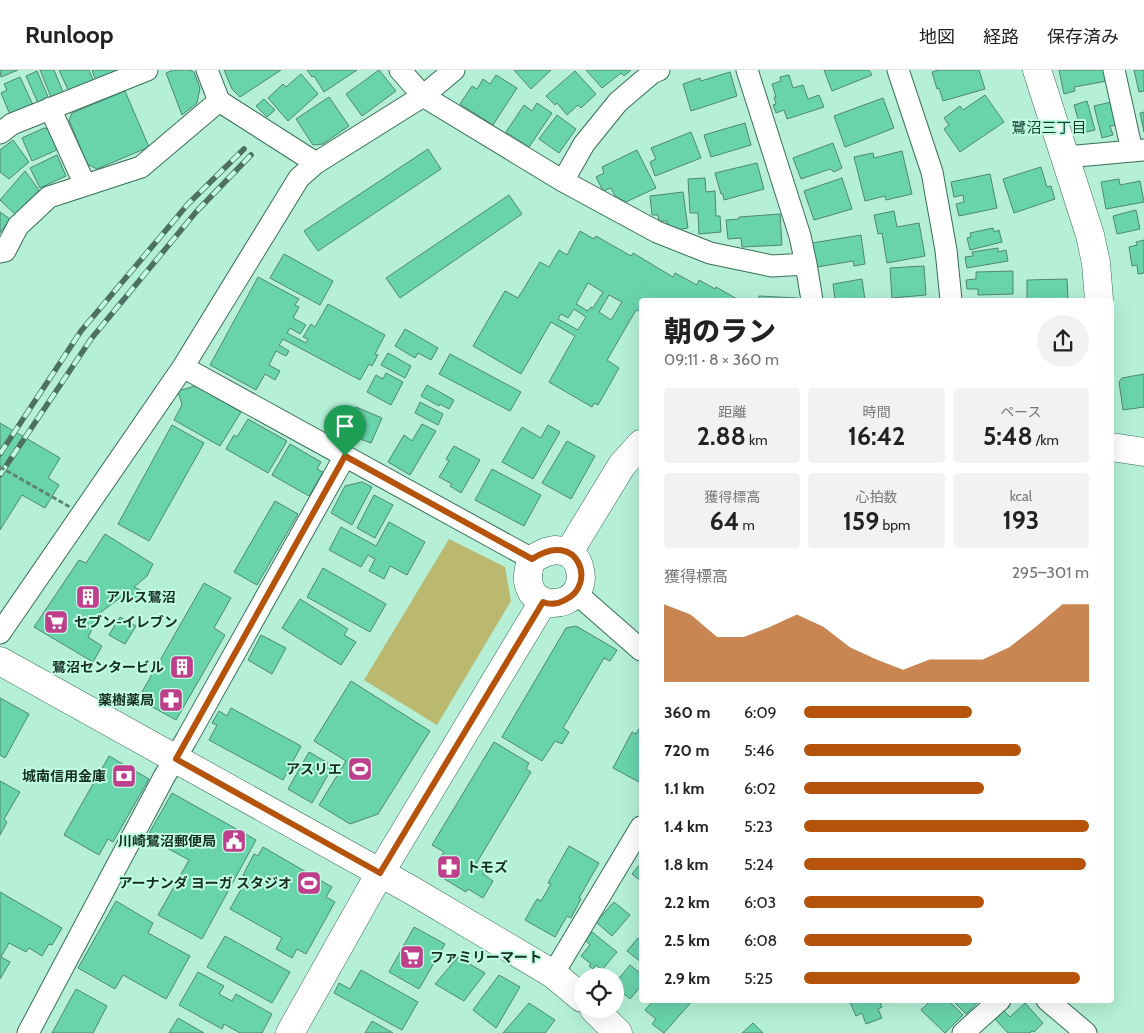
<!DOCTYPE html>
<html lang="ja">
<head>
<meta charset="utf-8">
<style>
  :root { --surface:#fff; --page:#f2f2f2; --text:#222; --muted:#767676; --line:#e0e0e0; --accent:#b45309 }
  body { margin:0; font-family:Cabin,"Noto Sans JP",sans-serif; background:var(--page); color:var(--text); height:100vh; display:flex; flex-direction:column; font-size:19px; white-space:nowrap }
  * { box-sizing:border-box; margin:0 }
  p { font-size:16px; color:var(--muted) }
  .icon { flex:none; width:28px; height:28px; fill:none; stroke:currentColor; stroke-width:2; stroke-linecap:round; stroke-linejoin:round }
  .map { position:relative; flex:1; overflow:hidden }
  .sheet { position:absolute; left:639px; top:228px; width:475px; height:705px; display:flex; flex-direction:column; background:var(--surface); border-radius:5px; box-shadow:0 5px 20px #0002 }
  .sheet>* { flex:none }
  .controls { position:absolute; left:574px; top:898px; display:grid; gap:10px }
  .controls a { display:grid; place-items:center; width:50px; height:50px; border-radius:50%; background:var(--surface); box-shadow:0 5px 20px #0002; font-size:25px }
  .pin { position:absolute; display:grid; place-items:center; width:42px; height:42px; color:#fff; margin:-51px -21px; border-radius:50% 50% 50% 0; rotate:-45deg; box-shadow:0 0 5px #0007 }
  .pin .icon { rotate:45deg }
  .round { display:grid; place-items:center; flex:none; width:52px; height:52px; border-radius:26px; background:var(--page) }
  .head { display:flex; align-items:center; justify-content:space-between; height:85px; padding:0 25px }
  h1 { font-size:28px; font-weight:800; line-height:38px }
  .figures { display:grid; grid-template-columns:repeat(3,1fr); gap:8px; height:85px; padding:5px 25px }
  .figures div { display:grid; align-content:center; border-radius:5px; background:var(--page); text-align:center }
  .figures b { font-size:25px; font-weight:800 }
  .figures small { font-size:14px; font-weight:400 }
  .figures p { font-size:14px }
  .chart { height:140px; padding:10px 25px }
  .chart p { display:flex; justify-content:space-between }
  .chart svg { width:100%; height:90px; margin-top:5px; fill:var(--accent); opacity:.7 }
  ul { padding:0 25px; list-style:none; font-size:16px }
  li { display:grid; grid-template-columns:80px 60px 1fr; align-items:center; height:38px }
  li i { height:12px; border-radius:6px; background:var(--accent) }
  header { display:flex; align-items:center; gap:30px; box-sizing:border-box; height:70px; padding:0 25px; background:var(--surface); border-bottom:1px solid var(--line) }
  header strong { font-size:24px }
  nav { display:flex; gap:28px; margin-inline-start:auto; font-size:18px }
  .map>svg:first-child { display:block }
  .green { fill:#bbb86f }
  .building { fill:#69d3ac; stroke:#4f8771; fill-rule:evenodd }
  .lines { fill:none; stroke-linecap:round; stroke-linejoin:round }
  .street-casing { stroke:#376f5a; stroke-width:23 }
  .secondary-casing { stroke:#376f5a; stroke-width:29 }
  .street { stroke:#fff; stroke-width:21 }
  .secondary { stroke:#fff; stroke-width:28 }
  .rail-casing { stroke:#4d7062; stroke-width:5.5 }
  .rail { stroke:#c1fde3; stroke-width:4; stroke-dasharray:11; stroke-linecap:butt }
  .path-bridge { stroke:#5e8575; stroke-width:3; stroke-dasharray:5 2.5; stroke-linecap:butt }
  .route-casing { stroke:#fff; stroke-width:10 }
  .route { stroke:#b45309; stroke-width:6 }
  .labels { text-anchor:middle; stroke-width:4; stroke-linejoin:round; paint-order:stroke }
  .poi-label { font-size:14px; font-weight:bold; fill:#172e25; stroke:#c1fde3; text-anchor:end }
  .neighbourhood-label { font-size:15px; fill:#0f3b2c; stroke:#c1fde3 }
</style>
</head>
<body>
<header>
<strong>Runloop</strong>
<nav><a>地図</a><a>経路</a><a>保存済み</a></nav>
</header>
<div class="map">
<svg width="1144" height="963" viewBox="0 0 1144 963">
  <rect width="100%" height="100%" fill="#b4efd6"/>
  <!-- green -->
  <path class="green" d="M449 469 505 497 511 531 437 655 364 610Z"/>
  <!-- building -->
  <path class="building" d="M0 0H18L1 7Z
    M40 0H54L63 22 51 27Z
    M59 0H89L94 12 69 22Z
    M92 0H115L116 2 96 11Z
    M173 0H189L194 2 200 18 197 33 182 45 166 3Z
    M224 0H281L240 27 232 19Z
    M307 0H357L324 22 314 6 312 7Z
    M379 0 396 21 362 46 346 24Z
    M514 0H551L531 19Z
    M586 0H631L624 6 621 3 602 18Z
    M824 0H869L872 5 832 21Z
    M939 0H979L985 19 943 31 939 18 937 19 932 2Z
    M1059 0H1105L1107 11 1074 17 1075 21 1064 24Z
    M1134 0H1144V21L1139 22Z
    M37 1 49 29 38 33 26 6Z
    M575 1 596 24 581 38 578 35 567 45 557 33 555 35 546 26Z
    M730 2 737 26 691 41 683 14 700 8 701 11Z
    M301 4 318 24 288 51 268 28 283 14 286 17Z
    M496 5 517 18 493 55 460 34 472 16 477 19 483 9 490 14Z
    M789 5 793 18 803 15 808 29 819 25 824 37 787 49 784 40 776 43 773 35 776 34 774 27H776L772 14 781 11 780 7Z
    M20 7 34 37 11 47 1 23 7 20 4 14Z
    M125 21 149 77 97 99 87 94 69 50 72 43Z
    M985 25 1004 52 960 82 944 59 949 55 944 48 960 36 963 40Z
    M329 27 349 56 323 74 313 75 296 49Z
    M883 28 894 58 845 77 834 46Z
    M264 29 275 40 267 47 256 36Z
    M1087 31 1095 60 1082 63 1074 35Z
    M1111 32 1117 55 1110 56 1113 65 1102 68 1094 36Z
    M537 33 552 43 529 77 506 62 524 35 532 41Z
    M1144 42V62L1140 43Z
    M557 45 576 59 559 83 539 69Z
    M745 53 751 75 711 87 704 65Z
    M44 58 51 59 59 79 32 91 22 68Z
    M691 62 701 88 655 106 650 92 656 89 651 78Z
    M13 70 29 92 9 109 0 102V80Z
    M833 73 842 98 834 102 830 99 801 109 793 88Z
    M428 79 441 99 318 181 304 161Z
    M637 80 656 118 626 132 615 126 611 118 603 121 596 107 604 103 602 97Z
    M902 81 912 124 886 130 885 126 865 131 854 87 873 83 874 88Z
    M57 85 66 106 40 118 30 98Z
    M757 93 764 119 724 130 723 124H721L715 103Z
    M1041 97 1047 117 1051 116 1055 129 1014 143 1003 109Z
    M25 101 39 120 17 146 0 130Z
    M990 104 997 138 959 146 956 134 964 132 963 125 954 127 951 112Z
    M705 108 706 122 715 121 716 146H720L721 162 699 164 698 143H690L688 109Z
    M842 108 852 139 814 150 804 121Z
    M1119 109 1120 115 1140 111 1144 132 1106 139 1101 112Z
    M683 122 688 158 675 160 668 157 667 151H659L658 145H652L650 126Z
    M509 125 522 144 400 228 386 208Z
    M1136 140 1140 159 1117 164 1113 146Z
    M894 141 897 157 919 153 925 186 887 193 882 163 878 164 874 145Z
    M0 142 10 149 0 163Z
    M780 144 782 175 742 177 741 168 728 169 726 150 739 149V147Z
    M993 158 994 162 999 160 1002 172 970 180 967 168 971 167 970 163Z
    M580 161 594 169 596 166 631 186 633 183 673 207 675 203 697 215 699 210 715 219 716 217 739 230H641V242L636 240 607 290 619 298 598 335 594 333 592 337 549 312 575 266 551 252 521 304 473 276 505 221 518 228 540 192 549 197 559 180 567 185ZM588 213 603 222 593 238 591 237 588 241 576 234ZM609 225 622 232 611 250 599 242ZM574 239 586 247 578 260 558 249 561 244 568 248Z
    M861 165 865 194 854 196 853 191 817 197 812 173Z
    M1144 170V203L1138 204 1137 195 1132 196 1129 177 1137 175 1136 172Z
    M998 178V182L1006 180 1008 191 967 198 965 187 973 186 972 182Z
    M284 184 333 211 320 235 270 208Z
    M924 196 926 225 892 228 890 198Z
    M1013 201V224L978 225V219H967L966 210 976 209V202Z
    M258 207 299 229 295 235 299 237 293 248 306 255 300 264 290 258 287 263 306 273 308 269 303 267 311 254 315 257 328 234 385 265 375 284 378 285 372 296 369 294 360 310 283 269 279 275 289 281 286 286 276 281 269 295 280 301 275 310 265 304 256 320 210 295Z
    M862 209 865 230 870 229V230H835L833 214Z
    M1067 209 1068 230H1027V210Z
    M759 226 798 228V230H759Z
    M405 259 438 278 431 290 418 283 415 288 395 276Z
    M388 283 411 296 405 308 381 295Z
    M450 284 521 322 510 341 439 304Z
    M386 303 403 312 391 335 367 322 376 305 383 309Z
    M1144 304V337L1123 340 1119 312 1122 308Z
    M427 315 454 330 449 339 440 334 439 336 421 326Z
    M195 316 241 342 220 376 174 350 182 335 178 321Z
    M420 332 443 344 438 355 415 343Z
    M356 337 382 348 371 373 342 362Z
    M248 349 287 371 268 403 226 379 234 365 237 367Z
    M0 353 60 388 48 408 59 415 45 438 22 425 0 460Z
    M422 354 436 361 410 405 388 392 404 365 412 371Z
    M172 355 204 373 149 471 118 454Z
    M548 355 560 362 533 409 502 392 522 357 541 368Z
    M567 371 595 386 571 429 542 413Z
    M290 374 321 392 317 399 323 402 309 426 272 405Z
    M454 376 480 390 461 423 450 416 452 414 439 407 449 391 446 389Z
    M492 399 541 425 524 456 475 430Z
    M362 412 372 417 352 455 331 443 345 416Z
    M374 425 393 435 375 468 357 458Z
    M275 431 298 444 257 515 234 502Z
    M389 452 425 472 407 505 390 496 384 509 369 501 375 489 368 485 361 497 329 480 341 457 376 476Z
    M105 464 153 494 147 506 134 517 144 522 139 530 131 525 130 528 124 525 101 542 88 567 102 576 93 592 34 557 79 490 86 493Z
    M323 498 386 534 370 562 307 527Z
    M204 513 231 528 214 558 225 565 176 650 138 629Z
    M300 529 348 559 344 565 356 572 341 595 282 558Z
    M120 547 136 556 125 574 109 565Z
    M576 556 617 580 610 591 604 588 563 658 569 662 562 674 555 671 542 691 502 667 566 558Z
    M261 565 286 578 272 604 248 590Z
    M351 611 430 661 378 744 350 754 319 735 346 691 314 671Z
    M0 628 29 644 5 688 0 685Z
    M231 638 301 676 283 710 209 670 217 655 212 653 219 641 227 646Z
    M641 655V713L613 698 632 662 636 664Z
    M494 672 529 693 526 699 531 702 476 794 485 800 483 804 493 811 483 828 468 819 466 822 441 807 450 792 441 787 444 782 432 775Z
    M309 682 333 696 312 733 288 719Z
    M109 686 149 709 113 772 108 769 99 785 64 765Z
    M0 711 20 722 4 749 7 752 0 765Z
    M172 723 256 770 202 869 158 845 189 790 147 767Z
    M569 776 599 793 579 828 581 829 571 848 567 846 555 867 525 850 537 829 541 831 551 814 548 813Z
    M263 777 332 817 326 827 335 832 306 884 297 879 292 888 276 879 282 868 230 839 248 807 243 805 254 784 258 786Z
    M641 793V811L632 804Z
    M0 822 62 858 52 875 49 874 42 886 29 878 26 882 9 873 1 887 10 892 0 909Z
    M116 831 153 853 148 863 190 886 166 929 123 905 115 919 78 898Z
    M614 832 630 845 612 866 596 852Z
    M414 857 445 874 419 919 389 902Z
    M592 862 617 882 602 900 596 895 593 899 589 896 591 894 581 886 590 875 585 870Z
    M225 866 290 902 272 933 207 897Z
    M638 868 641 871V892L627 881Z
    M458 887 485 903 464 931 435 914Z
    M630 895 641 904V916L630 929 615 916V913Z
    M361 900 418 932 402 960 334 923 339 913 350 919Z
    M198 902 224 916 219 924 232 931 236 924 272 944 262 963H240L224 954 222 959 179 935Z
    M499 905 520 917 496 958 473 940Z
    M76 919 107 936 93 963H52Z
    M654 930H693L664 963 652 954 656 949 645 940Z
    M849 930H879L882 937 878 939 882 948 866 954 862 943 856 946Z
    M931 930 936 931 937 930H948L963 945 945 963 921 940Z
    M952 930H975L977 933 966 944Z
    M529 933 555 950 545 963H503Z
    M1025 933 1043 953 1034 962 1032 961 1030 963H1008L993 947 1001 938 1010 947Z
    M178 948 204 963H169Z
    M372 951 393 963H365Z
    M753 953 763 963H742Z"/>
  <g class="lines">
    <defs>
      <path id="street" d="M207 0 219 31 316 93
        M400 0 423 26 563 111 657 162 710 183 772 196 806 194
        M747 0 800 166 806 194 812 230
        M898 0 932 102 946 180 951 230
        M1114 0 1132 81
        M50 38 85 115
        M0 63 12 54 147 0
        M1066 87 1144 80
        M563 111 584 74 618 32 652 3 659 0
        M0 182 5 181 18 156 49 127 141 97 219 31
        M183 297 532 489
        M576 523 641 580
        M0 563 183 297 299 108 316 93 423 26 454 0
        M553 904 641 757
        M1047 930 1086 963
        M28 963 164 707 186 670 345 386
        M963 963 1000 930"/>
      <path id="secondary" d="M1037 0 1090 165 1096 193 1099 230
        M1111 377 1144 382
        M555 480C567 481 575 484 579 496 594 545 509 548 532 489L546 482Z
        M569 482 622 395 641 374
        M0 591 413 821 553 904 582 928
        M594 939 618 963
        M290 963 380 803 543 532"/>
    </defs>
    <!-- street casing -->
    <use href="#street" class="street-casing"/>
    <!-- secondary casing -->
    <use href="#secondary" class="secondary-casing"/>
    <!-- street -->
    <use href="#street" class="street"/>
    <!-- secondary -->
    <use href="#secondary" class="secondary"/>
    <defs>
      <path id="rail" d="M0 384 81 261 188 134 244 79
        M0 405 91 269 196 142 251 85"/>
    </defs>
    <!-- rail casing -->
    <use href="#rail" class="rail-casing"/>
    <!-- rail -->
    <use href="#rail" class="rail"/>
    <!-- path-bridge -->
    <path class="path-bridge" d="M0 397 70 437"/>
  </g>
  <g class="lines">
    <defs>
      <path id="route" d="M345 386 532 489C578 458 598 515 565 530 558 534 550 535 543 532L380 803 176 689Z"/>
    </defs>
    <!-- route casing -->
    <use href="#route" class="route-casing"/>
    <!-- route -->
    <use href="#route" class="route"/>
  </g>
  <!-- icons -->
  <defs>
    <symbol id="building-square" viewBox="-11 -11 22 22"><rect x="-9" y="-9" width="18" height="18" rx="4" fill="#be3f8c" stroke="#c1fde3"/><path d="M-4-6H4V6H1V3H-1V6H-4ZM-2.5-4.3h1.7v1.8h-1.7ZM.8-4.3h1.7v1.8H.8ZM-2.5-1h1.7V.8h-1.7ZM.8-1h1.7V.8H.8Z" fill="#fff"/></symbol>
    <symbol id="supermarket-square" viewBox="-11 -11 22 22"><rect x="-9" y="-9" width="18" height="18" rx="4" fill="#be3f8c" stroke="#c1fde3"/><path d="M-6-5.5h2.5l.6 2H6L4.5 2H-2.5L-4.4-4H-6ZM-1.5 3.2a1.3 1.3 0 1 0 .1 0ZM3 3.2a1.3 1.3 0 1 0 .1 0Z" fill="#fff"/></symbol>
    <symbol id="pharmacy-square" viewBox="-11 -11 22 22"><rect x="-9" y="-9" width="18" height="18" rx="4" fill="#be3f8c" stroke="#c1fde3"/><path d="M-2-6h4v4h4v4h-4v4h-4v-4h-4v-4h4Z" fill="#fff"/></symbol>
    <symbol id="stadium-square" viewBox="-11 -11 22 22"><rect x="-9" y="-9" width="18" height="18" rx="4" fill="#be3f8c" stroke="#c1fde3"/><path d="M0-5a6.5 5 0 1 0 0 10a6.5 5 0 1 0 0-10ZM-3.5-1.8h7v3.6h-7Z" fill="#fff"/></symbol>
    <symbol id="bank-square" viewBox="-11 -11 22 22"><rect x="-9" y="-9" width="18" height="18" rx="4" fill="#be3f8c" stroke="#c1fde3"/><path d="M-6-4H6V4H-6ZM0-2.3a2.3 2.3 0 1 0 0 4.6a2.3 2.3 0 1 0 0-4.6Z" fill="#fff"/></symbol>
    <symbol id="civic-square" viewBox="-11 -11 22 22"><rect x="-9" y="-9" width="18" height="18" rx="4" fill="#be3f8c" stroke="#c1fde3"/><path d="M-.6-6.5H3V-4.5H.6V-3L4-1V1h2V6H-6V1h2V-1L-.6-3ZM-1.2 2.5V6h2.4V2.5Z" fill="#fff"/></symbol>
  </defs>
  <g fill-rule="evenodd">
    <use href="#building-square" x="74" y="513" width="28" height="28"/>
    <use href="#supermarket-square" x="42" y="538" width="28" height="28"/>
    <use href="#building-square" x="168" y="583" width="28" height="28"/>
    <use href="#pharmacy-square" x="157" y="616" width="28" height="28"/>
    <use href="#stadium-square" x="346" y="685" width="28" height="28"/>
    <use href="#bank-square" x="110" y="692" width="28" height="28"/>
    <use href="#civic-square" x="220" y="757" width="28" height="28"/>
    <use href="#pharmacy-square" x="435" y="783" width="28" height="28"/>
    <use href="#stadium-square" x="295" y="799" width="28" height="28"/>
    <use href="#supermarket-square" x="398" y="873" width="28" height="28"/>
  </g>
  <g class="labels">
    <!-- poi labels -->
    <g class="poi-label">
      <text x="106" y="532" text-anchor="start">アルス鷺沼</text>
      <text x="74" y="557" text-anchor="start">セブン-イレブン</text>
      <text x="164" y="602">鷺沼センタービル</text>
      <text x="154" y="635">薬樹薬局</text>
      <text x="342" y="704">アスリエ</text>
      <text x="106" y="711">城南信用金庫</text>
      <text x="216" y="776">川崎鷺沼郵便局</text>
      <text x="466" y="802" text-anchor="start">トモズ</text>
      <text x="292" y="818">アーナンダ ヨーガ スタジオ</text>
      <text x="430" y="892" text-anchor="start">ファミリーマート</text>
    </g>
    <!-- neighbourhood labels -->
    <g class="neighbourhood-label">
      <text x="1049" y="63">鷺沼三丁目</text>
    </g>
  </g>
</svg>
<div class="controls">
<a><svg class="icon" aria-label="locate" viewBox="0 0 24 24"><circle cx="12" cy="12" r="6"/><path d="M12 2v4M12 18v4M2 12h4M18 12h4"/></svg></a>
</div>
<div class="pin" style="left:345px;top:386px;background:#1e9e55"><svg class="icon" aria-label="arrive" viewBox="0 0 24 24"><path d="M6 21V4h12l-3 4 3 4H6"/></svg></div>
<section class="sheet">
<div class="head"><div><h1>朝のラン</h1><p>09:11 · 8 × 360 m</p></div><a class="round"><svg class="icon" aria-label="share" viewBox="0 0 24 24"><path d="M12 15V3M7 8l5-5 5 5M5 13v7h14v-7"/></svg></a></div>
<div class="figures">
<div><p>距離</p><b>2.88<small> km</small></b></div>
<div><p>時間</p><b>16:42</b></div>
<div><p>ペース</p><b>5:48<small> /km</small></b></div>
</div>
<div class="figures">
<div><p>獲得標高</p><b>64<small> m</small></b></div>
<div><p>心拍数</p><b>159<small> bpm</small></b></div>
<div><p>kcal</p><b>193</b></div>
</div>
<div class="chart"><p><span>獲得標高</span>295–301 m</p>
<svg viewBox="0 0 160 44" preserveAspectRatio="none"><path d="M0 44V6L10 11L20 22L30 22L40 17L50 11L60 17L70 27L80 33L90 38L100 33L110 33L120 33L130 27L140 17L150 6L160 6V44z"/></svg>
</div>
<ul>
<li><b>360 m</b>6:09<i style="width:59%"></i></li>
<li><b>720 m</b>5:46<i style="width:76%"></i></li>
<li><b>1.1 km</b>6:02<i style="width:63%"></i></li>
<li><b>1.4 km</b>5:23<i style="width:100%"></i></li>
<li><b>1.8 km</b>5:24<i style="width:99%"></i></li>
<li><b>2.2 km</b>6:03<i style="width:63%"></i></li>
<li><b>2.5 km</b>6:08<i style="width:59%"></i></li>
<li><b>2.9 km</b>5:25<i style="width:97%"></i></li>
</ul>
</section>
</div>
</body>
</html>
